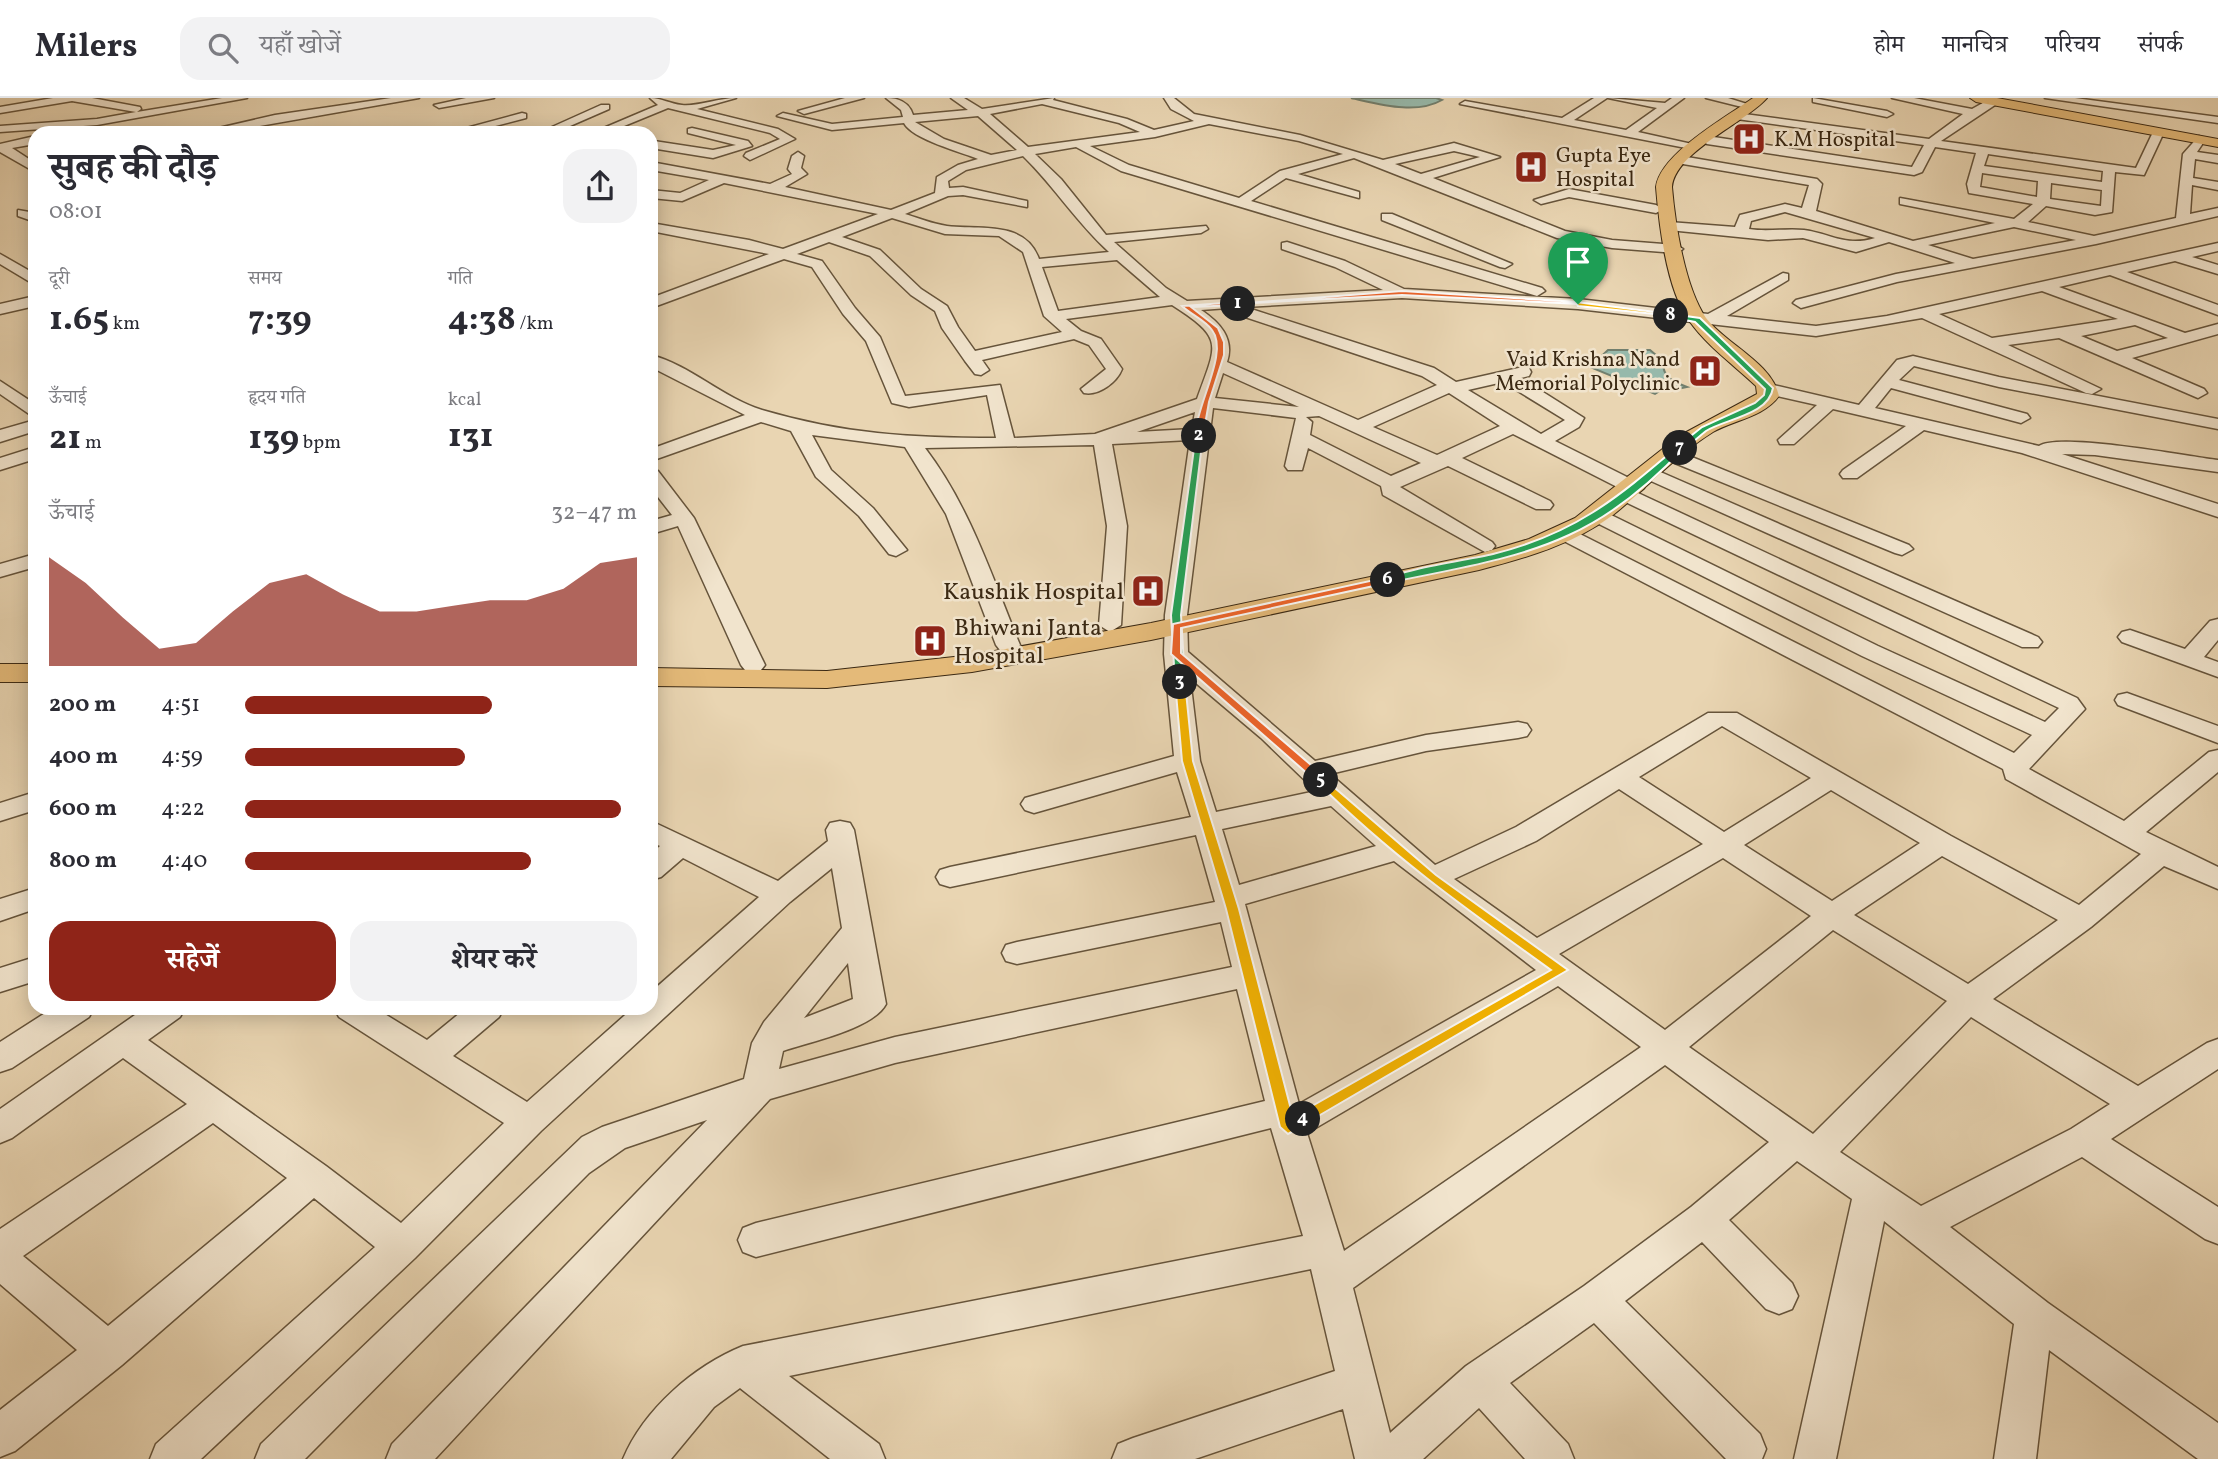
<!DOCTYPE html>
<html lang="hi">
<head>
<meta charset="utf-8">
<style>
  :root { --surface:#fff; --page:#f2f2f3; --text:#2b2b33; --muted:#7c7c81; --line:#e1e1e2; --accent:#8f2418 }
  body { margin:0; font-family:Vollkorn,"Noto Serif Devanagari",serif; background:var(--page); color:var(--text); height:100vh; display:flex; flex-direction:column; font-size:26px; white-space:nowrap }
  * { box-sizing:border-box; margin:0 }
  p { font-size:23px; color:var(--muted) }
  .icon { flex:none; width:38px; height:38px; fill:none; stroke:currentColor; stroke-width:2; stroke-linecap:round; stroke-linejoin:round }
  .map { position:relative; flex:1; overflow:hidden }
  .drawer { position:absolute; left:28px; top:28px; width:630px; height:889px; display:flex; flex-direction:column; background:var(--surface); border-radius:21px; box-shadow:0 4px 18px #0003 }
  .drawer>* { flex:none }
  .pin { position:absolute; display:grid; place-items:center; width:60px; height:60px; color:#fff; margin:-72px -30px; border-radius:50% 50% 50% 0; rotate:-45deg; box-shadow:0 0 7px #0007 }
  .pin .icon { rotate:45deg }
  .km { position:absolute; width:35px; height:35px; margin:-18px; border-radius:50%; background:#222; color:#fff; font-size:19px; line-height:35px; text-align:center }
  .round { display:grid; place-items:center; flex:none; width:74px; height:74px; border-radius:21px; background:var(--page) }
  .overview { display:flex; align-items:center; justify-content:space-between; height:119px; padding:0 21px }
  h1 { font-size:38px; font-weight:700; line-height:52px }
  .figures { display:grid; grid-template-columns:repeat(3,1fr); gap:10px; height:119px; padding:7px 21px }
  .figures div { display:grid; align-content:center }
  .figures b { font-size:35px; font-weight:700 }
  .figures small { font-size:19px; font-weight:400 }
  .figures p { font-size:19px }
  .chart { height:196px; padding:14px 21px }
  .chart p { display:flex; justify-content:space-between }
  .chart svg { width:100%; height:126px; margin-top:7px; fill:var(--accent); opacity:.7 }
  .primary-button { display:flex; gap:14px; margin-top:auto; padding:14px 21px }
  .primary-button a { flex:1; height:80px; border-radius:21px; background:var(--accent); color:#fff; font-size:28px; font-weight:700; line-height:80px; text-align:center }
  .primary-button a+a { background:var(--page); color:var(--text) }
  ul { padding:0 21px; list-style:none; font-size:23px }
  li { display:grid; grid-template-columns:112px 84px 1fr; align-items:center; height:52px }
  li i { height:18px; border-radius:9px; background:var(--accent) }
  header { display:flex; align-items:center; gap:42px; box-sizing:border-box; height:98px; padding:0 35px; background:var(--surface); border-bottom:2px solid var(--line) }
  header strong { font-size:33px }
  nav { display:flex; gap:38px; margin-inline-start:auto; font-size:24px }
  .search { width:490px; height:63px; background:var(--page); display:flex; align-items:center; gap:18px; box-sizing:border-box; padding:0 24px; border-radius:21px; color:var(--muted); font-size:26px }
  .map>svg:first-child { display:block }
  .water { fill:#97b9ab; stroke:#727f6e; stroke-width:2 }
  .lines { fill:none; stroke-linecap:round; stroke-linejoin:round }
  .minor-casing { stroke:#66543b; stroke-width:3 }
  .major-casing { stroke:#3b2913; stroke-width:2 }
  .minor { fill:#f1e4cd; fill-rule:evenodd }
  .major { fill:#e4ba79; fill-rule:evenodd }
  .split-1 { fill:#f0652b; stroke:#fff; stroke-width:2 }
  .split-2 { fill:#f0652b; stroke:#fff; stroke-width:2 }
  .split-3 { fill:#22a559; stroke:#fff; stroke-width:2 }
  .split-4 { fill:#f5b400; stroke:#fff; stroke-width:2 }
  .split-5 { fill:#f5b400; stroke:#fff; stroke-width:2 }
  .split-6 { fill:#f0652b; stroke:#fff; stroke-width:2 }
  .split-7 { fill:#22a559; stroke:#fff; stroke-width:2 }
  .split-8 { fill:#22a559; stroke:#fff; stroke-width:2 }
  .split-9 { fill:#f5b400; stroke:#fff; stroke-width:2 }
  .labels { text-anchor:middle; stroke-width:5; stroke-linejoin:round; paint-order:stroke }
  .far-poi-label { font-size:21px; fill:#3b2913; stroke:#f1e4cd; text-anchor:start }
  .poi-label { font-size:24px; fill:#3b2913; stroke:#f1e4cd; text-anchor:end }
</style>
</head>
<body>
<header>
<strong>Milers</strong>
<div class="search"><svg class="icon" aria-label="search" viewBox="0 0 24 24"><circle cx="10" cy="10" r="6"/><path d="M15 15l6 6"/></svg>यहाँ खोजें</div>
<nav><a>होम</a><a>मानचित्र</a><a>परिचय</a><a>संपर्क</a></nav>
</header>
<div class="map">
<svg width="2218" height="1361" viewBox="0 0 2218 1361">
  <rect width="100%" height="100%" fill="#e9d5b2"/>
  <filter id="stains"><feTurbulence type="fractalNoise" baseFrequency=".00286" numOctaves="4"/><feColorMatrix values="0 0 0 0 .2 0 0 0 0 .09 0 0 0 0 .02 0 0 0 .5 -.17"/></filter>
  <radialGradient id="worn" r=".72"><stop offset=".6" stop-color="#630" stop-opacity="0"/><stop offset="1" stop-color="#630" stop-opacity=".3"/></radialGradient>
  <!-- water -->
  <path class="water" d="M1351 0H1436L1442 2C1416 17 1379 6 1351 0Z
    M1608 252H1650L1663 263C1662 280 1674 284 1687 289L1677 291 1666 289 1655 296 1590 269Z"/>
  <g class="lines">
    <defs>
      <path id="minor" d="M53 0H92L140 9 141 11 137 14 222 0H247L97 27 0 34V28L97 21 136 14 72 3 0 15V9Z
        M391 0H419L219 35H197L275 17Z
        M466 0H494L439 10 434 7Z
        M650 0C662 0 670 6 682 7 695 9 719 0 736 0L697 11 778 31 795 41 750 62 744 58 746 55 780 41 770 35 668 10 607 35H570L552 29 601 7H609V11L570 28 592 35 658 7Z
        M845 0H864L804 16 798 13Z
        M886 0C899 0 909 4 913 17L968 12 951 0H964L982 11 1054 0 1053 2 1127 21 1154 32 1194 23 1171 11 1164 0H1174L1194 16 1300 37 1383 62 1454 45 1500 59 1433 80 1565 133 1612 142 1676 147 1683 151 1676 155 1612 150 1557 140 1354 60 1298 76 1359 94V100L1286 80 1251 103 1542 190 1545 193 1537 198 1121 73 1076 49 1035 56 1061 81 1106 137 1206 128 1208 131 1201 135 1114 144 1166 190 1187 203 1383 192 1335 169 1282 151V145L1287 144 1345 163 1404 191 1578 201 1708 216 1783 175 1788 176V182L1727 218 1816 228 1887 218 2218 145V153L2192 159 2218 167V176L2175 163 2127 174 2218 207V217L2110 177 2059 189 2185 235 2218 226V236L2132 260 2204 291 2207 295 2198 300 2059 240 2008 247 2101 291 2092 296 2086 295 1922 220 1816 238 1578 211 1402 200 1245 209 1434 270 1456 284 1523 269 1529 270 1531 274 1529 278 1521 280 1584 320 1579 329 1555 343 1641 386 1644 390 1638 395 2077 600 2085 611 2029 671 2124 723 2209 654 2218 652V674L2146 734 2218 769V791L2164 768 2091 829 1993 901 2138 988 2207 945 2218 941V971L2111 1041 2218 1109V1146L2205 1141 2082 1059 1950 1129 2048 1205 2218 1325V1361H2198L2049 1252 2036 1361H1994L2014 1226 1884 1123 1836 1361H1794L1852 1101 1797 1063 1729 1122 1792 1185 1798 1198 1792 1211 1779 1216 1766 1211 1702 1144 1625 1203 1760 1336 1766 1351 1762 1361H1726L1594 1225 1510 1285 1568 1346 1574 1361H1525L1479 1310 1423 1361H1355L1343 1311 1195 1361H1112L1118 1346 1133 1340 1335 1273 1311 1171 789 1278 879 1346 885 1361H830L740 1290 714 1309 671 1361H623C644 1311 694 1268 743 1248L1303 1138 1271 1030 756 1159 743 1154 738 1142 743 1130 756 1125 1265 1003 1237 891 895 965 770 1001 435 1361H386L392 1346 707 1022 625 1050 589 1075 305 1361H255L261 1346 582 1039 602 1029 744 981 752 945 764 924 842 830 832 770 790 804 541 1033 415 1160 201 1361H150L156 1346 375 1149 314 1100 122 1267 15 1353 0 1359V1312L77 1252 0 1186V1131L187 1006 123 960 12 1040 0 1045V1011L145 910H185L180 919 148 942 326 1068 401 1125 504 1025 339 919 334 910H375L427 942 466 910H504L499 919 453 958 527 1004 633 910H651V894L759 799 683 760 661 779 651 782V756L660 748 651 744V723L778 783 828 743 826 732 830 725 840 723 850 725 854 732 886 906C873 931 809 944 783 953L779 971 895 939 1232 869 1221 824 1017 866 1006 863 1002 855 1006 847 1017 844 1215 804 1196 737 950 789 940 786 936 779 940 772 950 769 1191 719 1177 674 1034 715 1025 712 1021 706 1025 700 1174 658 1164 556 1165 517 1190 342 1112 346 1127 428 1121 527 1110 534 1099 527 1107 428 1094 347 925 350C970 409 992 479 1020 547L1016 552H1000L996 547 946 416 905 349 812 337 831 372 873 410 907 452 896 458 889 456 859 418 816 379 791 333 761 324 651 363V351L745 317 651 269V257C690 267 723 300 762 312 843 336 911 340 996 340L987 297 909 309 892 305 866 243 843 216 812 169 784 161 651 210V200L769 156 651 133V125L749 142 783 151 878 116 724 85 682 103 651 100V92L680 95 709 82 651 72V64L770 86 792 76 788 71 792 58 798 54 804 58 801 70 807 76 785 89 891 112 935 95 937 79 958 67 978 61C961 54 912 41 904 25L832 32 777 18 783 15 832 26 903 19 901 12ZM1042 6 1119 25 1140 34 1028 49 990 16ZM978 18 1017 52 991 57 944 41 915 24ZM1209 26 1299 43 1343 56 1280 73 1239 100 1129 67 1090 48 1155 39ZM1454 53 1480 59 1421 76 1395 66ZM1023 58C1054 88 1077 125 1109 154L1039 161C1025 122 980 132 947 128 933 126 918 120 905 116L948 98 963 97 1027 109V103L1022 102 963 89 949 90 948 83 966 72ZM892 120 945 136 999 138 1023 154 1044 218 1062 234 975 253 958 229 947 208 921 191 880 152 842 139ZM829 144 870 158 911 197 935 213 942 230 965 263 975 276 981 277 989 272 982 262 1074 241 1089 247 1106 271 1081 291 1084 295C1099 298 1117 284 1122 271L1101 241 1081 233 1066 221 1172 207C1225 241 1217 245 1197 301L1095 336 1014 340 1000 287 905 298 880 239 855 210 822 163 797 156ZM1117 162 1160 199 1058 213 1042 169ZM2042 193 2118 221 1992 240 1939 216ZM1228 210 1230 214 1422 278 1437 287 1358 322 1227 264C1235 240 1219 224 1201 212ZM2135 227 2168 240 2117 253 2081 238ZM1223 275 1299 309 1215 300ZM1503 284 1565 322 1541 336 1468 292ZM1449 295 1500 328 1437 357 1373 329ZM1213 310 1296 320 1285 368 1288 372H1302L1308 350 1381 388 1383 397 1485 454 1492 452 1495 448 1492 444 1400 389 1448 368 1536 411H1550L1553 407 1550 403 1462 360 1513 336 1623 392 1616 397 1619 401 2059 610 2045 624 1878 548 1605 414 1598 412 1588 418 1591 422 1862 558 2032 637 2014 655 1572 432H1558L1555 436 1558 440 2003 671 2006 681 2141 756 2079 807 1951 738 1737 615H1708L1516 729 1435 767 1330 676 1426 653 1518 640 1527 638 1531 632 1527 626 1518 624 1426 637 1315 663 1188 554 1187 517ZM1195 314 1192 331 1137 334ZM1319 318 1421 365 1391 378 1310 337 1312 324 1306 319ZM1190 580 1261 640 1316 693 1216 714 1200 663ZM1722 628 1811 680 1724 734 1639 679ZM1619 691 1703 746 1537 840 1454 781 1536 743ZM1831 692 1920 745 1832 803 1744 747ZM1331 708 1376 748 1239 787 1222 731ZM1942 758 2058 822 1968 886 1854 817ZM1723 760 1811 818 1665 932 1559 856ZM1394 763 1536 872 1299 1006 1245 806ZM1833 832 1947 903 1813 1036 1689 949ZM848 865 853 901 804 920ZM1558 888 1641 949 1344 1153 1307 1035ZM1971 919 2110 1006 2071 1031 1921 1108 1840 1054ZM1665 967 1769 1044 1691 1109 1584 1188 1466 1268 1390 1335 1353 1190ZM213 1025 287 1080 108 1228 23 1158Z
        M1594 0H1607L1574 22 1626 32 1657 10 1608 0 1665 5 1672 0H1684L1638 34 1692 46 1686 50 1460 6 1465 3 1562 20Z
        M1706 0H1728L1747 6 1742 9Z
        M1813 0 1887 13 1893 16 1887 19 1813 4Z
        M1892 0H1914L1972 11 1990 1H1998V5L1941 43 2136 70 2154 32 2164 34 2144 77 2115 74 2112 114 2095 117 2046 108 2028 124 2094 138 2176 120 2183 56 2199 38 2205 42 2197 54 2218 57V65L2195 61 2193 80 2218 84V92L2192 87 2190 116 2218 110V118L2096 146 1897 184 1801 210 1793 205 1796 202 1896 176 1955 165 1889 144 1856 154 1803 140 1768 142 1669 132 1662 128 1669 124 1735 129 1740 117 1785 106 1802 110 1809 87 1677 65V59L1681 58 1817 81 1822 86 1816 113 1913 143 1995 125 1900 106V100L2014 121 2033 106 1969 95 1967 86 1976 55 1935 49 1922 74 1914 77 1707 46 1701 42 1707 38 1912 69 1924 47 1737 21 1731 18 1737 15 1929 41 1963 16ZM1988 56 2103 73 2102 84 1984 68ZM1982 75 2038 83 2037 99 1980 89ZM2051 85 2102 92 2101 108 2050 101ZM1785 114 1875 140C1846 149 1832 136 1804 132 1786 130 1768 134 1749 131L1751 123ZM2014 129 2076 142 1973 161 1928 147Z
        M2045 0H2075L2218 19V25Z
        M522 15 526 16V20L468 35H448Z
        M692 30 748 43 752 48 713 60 651 50 654 43 713 52 736 47 688 35V31Z
        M35 38V46L12 50 35 65V74L0 54V46Z
        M1569 91 1656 107 1663 111 1656 115 1569 99 1541 106 1534 102Z
        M18 112 35 115V124L18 118Z
        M1382 116H1392L1512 166 1505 170 1500 169 1382 122Z
        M0 156 35 176V187L0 166Z
        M35 198V208L0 216V206Z
        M1913 258 1999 279 2218 321V331L1999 289 1914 268 1899 282 2027 316 2030 320 2021 325 1891 290 1875 310 2039 348C2059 334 2187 358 2218 362V374L2095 357 2062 356 2218 406V419L2022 355 1924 332 1857 380H1843L1840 376 1843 372 1906 328 1833 311 1794 346H1780L1778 342 1817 307 1763 295 1760 291 1763 287 1769 286 1859 307 1897 262Z
        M0 283 35 306V320L0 296Z
        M35 322V333L0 344V332Z
        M35 349V361L0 372V360Z
        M1672 351 1909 447 1913 451 1902 457 1895 455 1665 361 1663 357Z
        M1649 369 2038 539 2042 544 2038 549H2022L1642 379 1639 375 1642 371Z
        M651 371 658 373 694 420 765 567 761 572H745L741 567 678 428 651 436V423L672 417 651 390Z
        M35 456V469L0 479V466Z
        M2218 521V542L2204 559 2218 564V579L2122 544 2118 539 2122 534 2130 532 2185 551 2210 523Z
        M2127 595 2218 628V645L2118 607 2115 602 2118 597Z
        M35 694V712L0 723V705Z
        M35 790V811L0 823V801Z
        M35 859V883L0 894V870Z
        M53 910H94L89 919 12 970 0 974V944Z"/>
      <path id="major" d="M1753 0H1767C1745 25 1675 54 1672 89 1675 125 1685 190 1706 220 1726 246 1772 265 1779 298 1764 319 1734 322 1713 334 1676 357 1647 390 1613 417 1574 446 1526 460 1479 472L1151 542 972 574 827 590 651 588V570L827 573 972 557 1151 525 1475 457 1529 441 1575 420 1679 338 1757 296 1756 288C1734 267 1708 249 1690 224 1667 194 1659 127 1656 89 1660 56 1726 19 1753 0Z
        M1970 0H1997L2218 41V49L1976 4Z
        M0 566H35V584H0Z"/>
    </defs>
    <!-- minor casing -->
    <use href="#minor" class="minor-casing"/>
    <!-- major casing -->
    <use href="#major" class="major-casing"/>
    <!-- minor -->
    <use href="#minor" class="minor"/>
    <!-- major -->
    <use href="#major" class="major"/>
  </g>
  <!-- split-1 -->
  <path class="split-1" d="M1402 193 1578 204 1581 206 1402 197 1235 206Z"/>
  <!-- split-2 -->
  <path class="split-2" d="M1238 204 1240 207 1191 209 1218 230 1224 244V257L1209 304 1203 338 1196 340C1193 311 1230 255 1212 232 1205 222 1190 216 1182 208Z"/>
  <!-- split-3 -->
  <path class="split-3" d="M1196 336 1203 338 1181 517 1185 584 1180 588 1175 584 1171 517Z"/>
  <!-- split-4 -->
  <path class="split-4" d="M1180 581 1185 584 1193 663 1239 811 1293 1019 1303 1014 1310 1021 1308 1025 1288 1036 1280 1029 1226 811 1182 663 1175 584Z"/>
  <!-- split-5 -->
  <path class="split-5" d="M1321 678 1436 777 1568 872 1303 1027 1298 1025V1016L1551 872C1469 813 1389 756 1317 684V679Z"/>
  <!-- split-6 -->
  <path class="split-6" d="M1388 479 1392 484 1181 530V555L1325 679V684H1317L1171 556 1173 526Z"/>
  <!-- split-7 -->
  <path class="split-7" d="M1677 349 1684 350C1652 384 1611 418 1569 437 1513 463 1448 472 1388 485L1384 482C1401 471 1468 462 1493 456 1574 436 1616 401 1677 349Z"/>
  <!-- split-8 -->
  <path class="split-8" d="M1671 216 1700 220 1773 290C1769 317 1725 321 1706 333 1697 340 1690 348 1680 353L1677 349 1702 329 1755 305 1764 297 1765 291 1695 224 1669 219Z"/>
  <!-- split-9 -->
  <path class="split-9" d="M1576 204 1671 216 1674 218 1578 208Z"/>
  <!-- icons -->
  <defs>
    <symbol id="hospital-square" viewBox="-11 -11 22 22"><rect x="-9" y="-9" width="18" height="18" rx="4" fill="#8f2418" stroke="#f1e4cd"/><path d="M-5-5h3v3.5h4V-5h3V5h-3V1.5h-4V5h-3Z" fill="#fff"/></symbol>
  </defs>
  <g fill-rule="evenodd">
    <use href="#hospital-square" x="1730" y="22" width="38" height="38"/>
    <use href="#hospital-square" x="1512" y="50" width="38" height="38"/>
    <use href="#hospital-square" x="1686" y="254" width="38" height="38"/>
    <use href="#hospital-square" x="1129" y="474" width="38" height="38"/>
    <use href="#hospital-square" x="911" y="524" width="38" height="38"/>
  </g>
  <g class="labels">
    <!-- far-poi labels -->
    <g class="far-poi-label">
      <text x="1774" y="48">K.M Hospital</text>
      <text x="1556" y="64">Gupta Eye<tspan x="1556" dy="24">Hospital</tspan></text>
      <text x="1680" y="268" text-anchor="end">Vaid Krishna Nand<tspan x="1680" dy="24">Memorial Polyclinic</tspan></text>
    </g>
    <!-- poi labels -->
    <g class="poi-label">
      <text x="1124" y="501">Kaushik Hospital</text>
      <text x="954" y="537" text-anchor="start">Bhiwani Janta<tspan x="954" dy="28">Hospital</tspan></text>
    </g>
  </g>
  <rect width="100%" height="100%" filter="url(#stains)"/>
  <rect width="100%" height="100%" fill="url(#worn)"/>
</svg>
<div class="pin" style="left:1578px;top:206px;background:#1e9e55"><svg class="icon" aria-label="arrive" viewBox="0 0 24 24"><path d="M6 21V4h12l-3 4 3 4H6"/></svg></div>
<b class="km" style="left:1238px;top:206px">1</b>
<b class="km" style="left:1199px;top:338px">2</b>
<b class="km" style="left:1180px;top:584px">3</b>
<b class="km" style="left:1303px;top:1021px">4</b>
<b class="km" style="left:1321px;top:682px">5</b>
<b class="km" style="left:1388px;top:482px">6</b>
<b class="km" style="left:1680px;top:350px">7</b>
<b class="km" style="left:1671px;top:218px">8</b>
<section class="drawer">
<div class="overview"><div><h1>सुबह की दौड़</h1><p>08:01</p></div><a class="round"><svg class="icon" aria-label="share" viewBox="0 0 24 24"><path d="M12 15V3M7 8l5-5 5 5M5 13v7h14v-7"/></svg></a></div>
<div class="figures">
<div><p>दूरी</p><b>1.65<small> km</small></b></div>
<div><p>समय</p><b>7:39</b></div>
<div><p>गति</p><b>4:38<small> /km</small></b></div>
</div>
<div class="figures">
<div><p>ऊँचाई</p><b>21<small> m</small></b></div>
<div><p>हृदय गति</p><b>139<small> bpm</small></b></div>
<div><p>kcal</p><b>131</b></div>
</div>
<div class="chart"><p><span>ऊँचाई</span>32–47 m</p>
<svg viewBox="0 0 160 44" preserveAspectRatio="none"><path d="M0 44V6L10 15L20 27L30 38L40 36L50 25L60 15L70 12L80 19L90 25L100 25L110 23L120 21L130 21L140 17L150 8L160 6V44z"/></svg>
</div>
<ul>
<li><b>200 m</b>4:51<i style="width:63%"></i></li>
<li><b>400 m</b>4:59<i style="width:56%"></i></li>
<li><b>600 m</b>4:22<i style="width:96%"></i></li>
<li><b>800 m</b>4:40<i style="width:73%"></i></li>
</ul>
<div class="primary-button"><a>सहेजें</a><a>शेयर करें</a></div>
</section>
</div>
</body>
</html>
